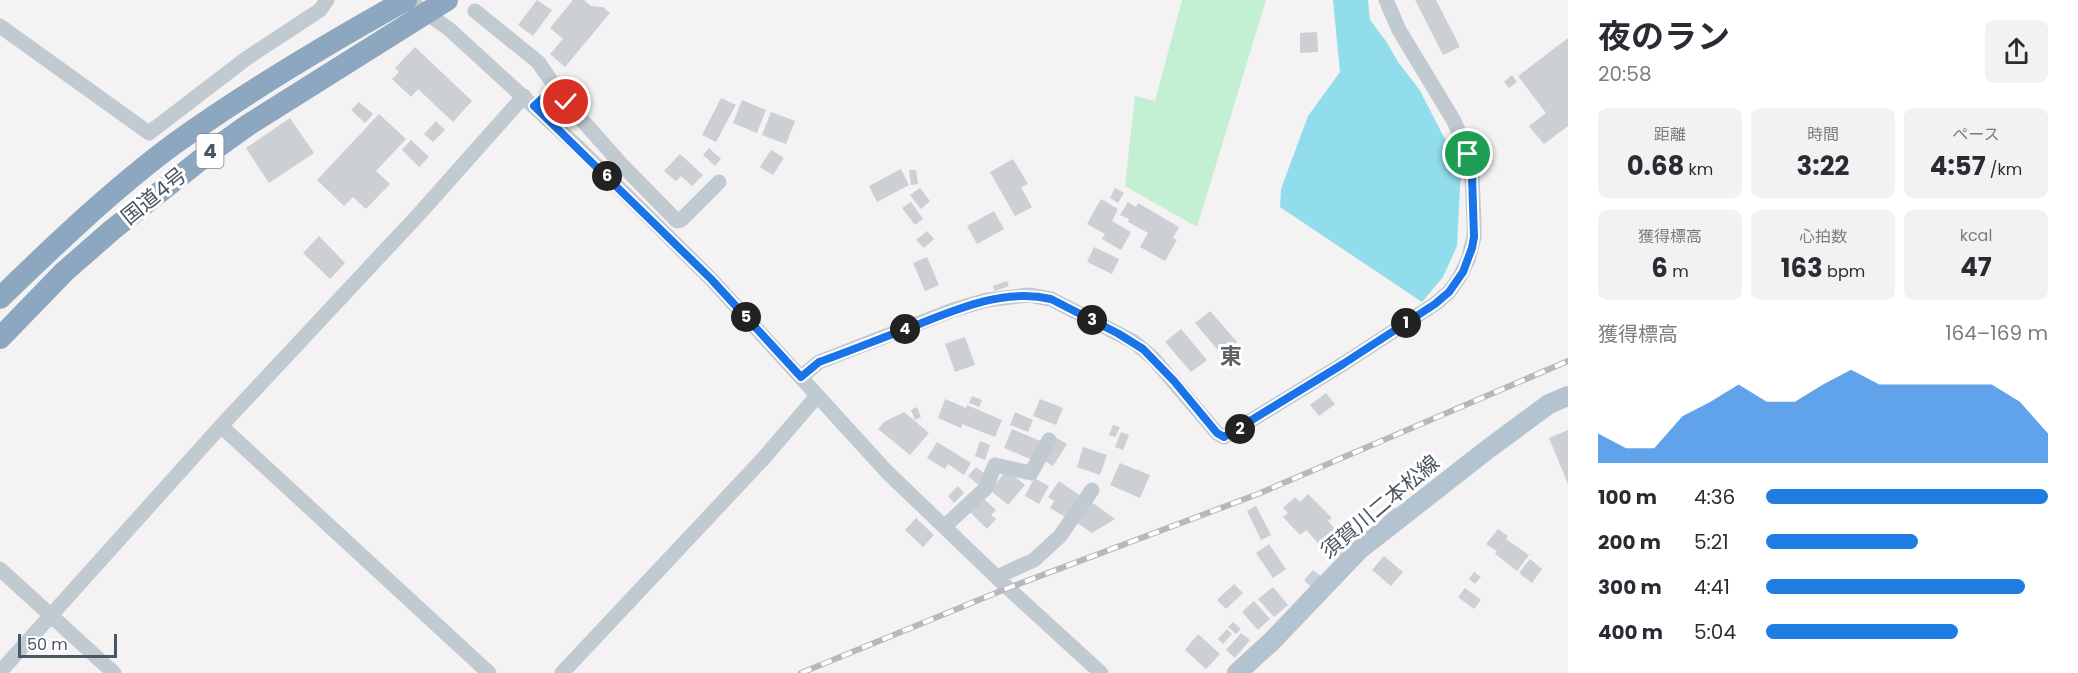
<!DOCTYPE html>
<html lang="ja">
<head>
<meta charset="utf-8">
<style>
  :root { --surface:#fff; --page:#f2f2f3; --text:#2b2b33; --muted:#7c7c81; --accent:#1f7de2 }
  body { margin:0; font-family:Poppins,"Noto Sans JP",sans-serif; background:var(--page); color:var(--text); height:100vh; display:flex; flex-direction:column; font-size:22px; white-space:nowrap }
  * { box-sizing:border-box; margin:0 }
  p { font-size:20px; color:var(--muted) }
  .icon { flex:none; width:33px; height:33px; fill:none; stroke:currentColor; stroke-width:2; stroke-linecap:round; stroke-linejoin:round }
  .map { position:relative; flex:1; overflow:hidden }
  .panel { display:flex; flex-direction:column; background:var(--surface); width:510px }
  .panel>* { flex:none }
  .scale { position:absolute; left:18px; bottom:15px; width:99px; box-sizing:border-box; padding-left:6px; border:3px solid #4a5660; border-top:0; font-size:16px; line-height:21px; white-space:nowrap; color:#4a5660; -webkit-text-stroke:4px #fff; paint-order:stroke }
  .pin { position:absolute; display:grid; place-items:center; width:51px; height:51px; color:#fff; margin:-26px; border:3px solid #fff; border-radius:50%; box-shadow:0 2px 6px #0007 }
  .km { position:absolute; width:30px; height:30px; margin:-15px; border-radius:50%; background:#222; color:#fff; font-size:16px; line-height:30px; text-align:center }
  .round { display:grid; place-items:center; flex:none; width:63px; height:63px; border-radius:9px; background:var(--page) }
  .head { display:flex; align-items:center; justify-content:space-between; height:102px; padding:0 30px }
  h1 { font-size:33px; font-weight:700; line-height:45px }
  .stats { display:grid; grid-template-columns:repeat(3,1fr); gap:9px; height:102px; padding:6px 30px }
  .stats div { display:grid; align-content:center; border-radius:9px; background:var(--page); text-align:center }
  .stats b { font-size:26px; font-weight:700 }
  .stats small { font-size:16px; font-weight:400 }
  .stats p { font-size:16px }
  .chart { height:168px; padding:12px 30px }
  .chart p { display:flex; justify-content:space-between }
  .chart svg { width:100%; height:108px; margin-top:6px; fill:var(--accent); opacity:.7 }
  ul { padding:0 30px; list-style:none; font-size:20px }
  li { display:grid; grid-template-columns:96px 72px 1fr; align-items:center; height:45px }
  li i { height:15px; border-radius:8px; background:var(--accent) }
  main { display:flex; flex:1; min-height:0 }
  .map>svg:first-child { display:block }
  .green { fill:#c3efd2 }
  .water { fill:#92ddeb }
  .building { fill:#cccfd4 }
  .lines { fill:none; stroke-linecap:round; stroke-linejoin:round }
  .minor { stroke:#c1cad1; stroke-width:15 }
  .major { stroke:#b3c3d0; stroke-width:20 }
  .highway { stroke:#8ca7bf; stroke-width:22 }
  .rail-casing { stroke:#b5b8bc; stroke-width:6 }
  .rail { stroke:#fff; stroke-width:4; stroke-dasharray:11; stroke-linecap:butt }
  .route-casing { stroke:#fff; stroke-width:12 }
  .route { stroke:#1a73e8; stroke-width:8 }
  .labels { text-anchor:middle; stroke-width:6; stroke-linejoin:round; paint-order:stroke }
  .shield { fill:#fff; stroke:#808990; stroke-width:1.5 }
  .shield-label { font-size:20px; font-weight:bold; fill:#4a5660 }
  .street-label { font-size:21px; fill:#4a5660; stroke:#fff }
  .neighbourhood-label { font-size:22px; font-weight:bold; fill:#5f6367; stroke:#fff }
</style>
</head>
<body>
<main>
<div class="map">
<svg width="1568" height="673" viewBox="0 0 1568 673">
  <rect width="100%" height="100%" fill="#f4f2f2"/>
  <!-- green -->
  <path class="green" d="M1182 0H1266L1197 227 1125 186 1135 96 1155 101Z"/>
  <!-- water -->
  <path class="water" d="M1333 0H1368L1370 20 1386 41 1398 62 1419 89 1461 170 1457 246 1443 277 1422 302 1280 207 1281 189 1308 116 1340 72Z"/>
  <!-- building -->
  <path class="building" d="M537 0 552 10 533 36 518 25Z
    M573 0H584L591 6 603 7 610 13 565 67 550 54 563 39 550 28Z
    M1415 0H1436L1460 47 1443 55Z
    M1317 32 1318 52 1300 53V33Z
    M1568 38V126L1544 144 1529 126 1546 113 1518 76Z
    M415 47 472 101 453 122 418 89 411 97 392 79 399 72 395 68Z
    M1512 75 1517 82 1509 88 1504 82Z
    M721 98 736 105 716 142 702 135Z
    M742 100 766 110 757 133 733 123Z
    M359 102 373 114 365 123 351 110Z
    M771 112 795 121 786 144 762 135Z
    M379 114 406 139 376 171 390 184 366 209 353 197 344 206 317 180Z
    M290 118 314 153 269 183 246 148Z
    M436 121 445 130 433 142 424 134Z
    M411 140 429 157 419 167 402 150Z
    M709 148 721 159 715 166 703 155Z
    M771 150 784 158 773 175 760 167Z
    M680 154 703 175 692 186 681 176 676 181 664 171Z
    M1013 159 1028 184 1021 187 1032 207 1015 216 990 172Z
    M901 169 909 185 877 202 869 186Z
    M909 170H916L918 184 911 185Z
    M920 188 930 201 921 209 910 195Z
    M1115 188 1124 193 1118 203 1110 198Z
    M1101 199 1118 209 1112 221 1131 232 1121 250 1102 239 1105 234 1087 224Z
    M911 202 923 219 915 225 902 208Z
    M1128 202 1136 207 1138 203 1179 227 1173 238 1177 240 1165 261 1140 247 1148 233 1128 222 1129 219 1120 215Z
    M994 211 1004 229 977 244 967 226Z
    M927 231 934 239 924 248 916 240Z
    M319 236 345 263 330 279 303 253Z
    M1094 247 1119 259 1112 274 1087 262Z
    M927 257 939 285 925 291 913 263Z
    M1007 281 1009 286 995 291 993 286Z
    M1210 311 1237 342 1222 355 1195 323Z
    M1181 329 1207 360 1191 372 1165 342Z
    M965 337 975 365 955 372 945 344Z
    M1326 393 1335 404 1319 416 1310 405Z
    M972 396 982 400 979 407 969 403Z
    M945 399 966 408 967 405 1002 420 995 437 962 424 961 428 938 418Z
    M1040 399 1063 408 1056 425 1033 416Z
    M917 407 921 417 915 420 911 410Z
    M904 412 929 433 910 455 878 429 884 422Z
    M1015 412 1033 420 1028 432 1010 425Z
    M1113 425 1120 427 1115 437 1109 435Z
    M1012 429 1043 442 1035 461 1004 448Z
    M1568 430V484L1549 438Z
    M1121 432 1129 435 1123 450 1115 447Z
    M1057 438 1067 444 1053 466 1043 460Z
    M980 441 990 445 985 460 975 456Z
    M937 442 971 463 964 475 948 464 945 469 927 458Z
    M1083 447 1107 455 1100 475 1077 467Z
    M1120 463 1150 475 1140 498 1110 485Z
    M976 467 988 476 980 486 968 476Z
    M1007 470 1025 485 1008 505 990 490Z
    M1034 478 1049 486 1039 504 1025 496Z
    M1059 481 1079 495 1065 517 1050 508 1054 501 1048 497Z
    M958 486 964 493 954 503 948 496Z
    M1308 494 1332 518 1328 521 1350 545 1334 560 1306 530 1300 535 1283 517 1288 513 1283 508 1295 497 1300 502Z
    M983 498 996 510 991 515 996 519 987 529 970 512Z
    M1090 501 1115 519 1092 533 1076 522Z
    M1391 503 1396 509 1383 520 1378 514Z
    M1256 506 1271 535 1261 540 1247 511Z
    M916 518 934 535 923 547 905 530Z
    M1498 529 1508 536 1506 539 1529 555 1517 571 1495 554 1497 551 1486 544Z
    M1269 544 1286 569 1273 578 1256 553Z
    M1384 556 1403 572 1391 586 1372 570Z
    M1530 559 1542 569 1532 583 1519 573Z
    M1313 570 1321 576 1311 587 1304 580Z
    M1474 572 1481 577 1475 584 1469 579Z
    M1234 584 1243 593 1226 609 1217 600Z
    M1273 587 1288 605 1274 617 1258 599Z
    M1465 588 1481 600 1474 609 1458 597Z
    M1254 601 1270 619 1258 630 1242 612Z
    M1233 622 1241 629 1236 634 1228 627Z
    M1227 629 1232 634 1223 644 1218 639Z
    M1241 633 1250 640 1235 658 1226 650Z
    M1198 634 1220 654 1206 669 1185 650Z"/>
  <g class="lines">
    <!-- minor -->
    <path class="minor" d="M408 0 449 29 579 148 711 279 887 472 1008 588 1101 673
      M475 11 538 62 566 102 621 164 677 221 681 220 719 182
      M0 26 149 133 247 58 320 10 327 0
      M801 377 819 362 953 310 987 300 1029 295 1051 299 1134 342 1153 358 1217 433 1224 437 1343 364 1435 304 1449 292 1459 278 1468 260 1474 237V222L1472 176 1468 154 1454 121 1399 30 1386 0
      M221 426 489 673
      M945 526 985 489 995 465 1031 473 1049 440
      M0 569 114 673
      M997 577 1034 560 1060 536 1092 490
      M0 672 221 426 420 213 524 96
      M562 673 762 460 817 396"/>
    <!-- major -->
    <path class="major" d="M1237 673 1271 642 1359 550 1488 449 1549 404 1568 396"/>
    <!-- highway -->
    <path class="highway" d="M0 298C56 244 112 190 174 144 248 91 327 44 406 0
      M0 338 64 272 112 230 209 153 248 125 447 0"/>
    <defs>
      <path id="rail" d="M801 673 1008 588 1258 494 1568 361"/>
    </defs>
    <!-- rail casing -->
    <use href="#rail" class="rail-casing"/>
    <!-- rail -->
    <use href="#rail" class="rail"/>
  </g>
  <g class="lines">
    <defs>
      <path id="route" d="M566 102 555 87 534 106 711 279 801 377 819 362C850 351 879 339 909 328 955 310 1002 288 1051 299L1119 334 1143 349 1174 381 1217 433 1224 437 1343 364 1435 304 1449 292 1463 272 1472 248 1474 237 1472 176 1468 154"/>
    </defs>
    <!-- route casing -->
    <use href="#route" class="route-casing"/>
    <!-- route -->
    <use href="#route" class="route"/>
  </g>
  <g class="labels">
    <!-- shield labels -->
    <rect class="shield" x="196.5" y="134" width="27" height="34" rx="4.5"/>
    <g class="shield-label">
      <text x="210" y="158">4</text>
    </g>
    <!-- street labels -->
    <g class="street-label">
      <text transform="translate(154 196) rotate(-39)" y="7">国道4号</text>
      <text transform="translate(1380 507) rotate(-40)" y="7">須賀川二本松線</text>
    </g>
    <!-- neighbourhood labels -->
    <g class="neighbourhood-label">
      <text x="1231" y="364">東</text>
    </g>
  </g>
</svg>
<div class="scale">50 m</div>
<div class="pin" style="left:1468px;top:154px;background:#1e9e55"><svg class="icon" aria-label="arrive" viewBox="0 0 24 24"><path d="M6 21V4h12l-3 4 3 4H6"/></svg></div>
<div class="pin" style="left:566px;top:102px;background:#d93025"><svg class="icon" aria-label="check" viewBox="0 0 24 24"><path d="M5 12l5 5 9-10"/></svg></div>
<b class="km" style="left:1406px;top:323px">1</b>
<b class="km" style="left:1240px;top:429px">2</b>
<b class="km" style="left:1092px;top:320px">3</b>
<b class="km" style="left:905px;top:329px">4</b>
<b class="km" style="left:746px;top:317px">5</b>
<b class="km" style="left:607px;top:176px">6</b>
</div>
<section class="panel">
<div class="head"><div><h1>夜のラン</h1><p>20:58</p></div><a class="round"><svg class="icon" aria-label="share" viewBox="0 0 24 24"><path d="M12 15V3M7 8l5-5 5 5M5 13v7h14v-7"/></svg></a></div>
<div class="stats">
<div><p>距離</p><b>0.68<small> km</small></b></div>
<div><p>時間</p><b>3:22</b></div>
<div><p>ペース</p><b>4:57<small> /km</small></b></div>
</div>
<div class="stats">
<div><p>獲得標高</p><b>6<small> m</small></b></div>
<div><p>心拍数</p><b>163<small> bpm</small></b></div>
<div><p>kcal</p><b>47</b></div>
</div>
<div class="chart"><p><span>獲得標高</span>164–169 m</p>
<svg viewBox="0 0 160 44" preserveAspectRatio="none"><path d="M0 44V32L10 38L20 38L30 25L40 19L50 12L60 19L70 19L80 12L90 6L100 12L110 12L120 12L130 12L140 12L150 19L160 32V44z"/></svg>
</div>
<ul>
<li><b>100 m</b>4:36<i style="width:100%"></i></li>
<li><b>200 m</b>5:21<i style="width:54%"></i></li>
<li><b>300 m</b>4:41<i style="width:92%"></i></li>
<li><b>400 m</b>5:04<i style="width:68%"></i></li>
</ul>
</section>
</main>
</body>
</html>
